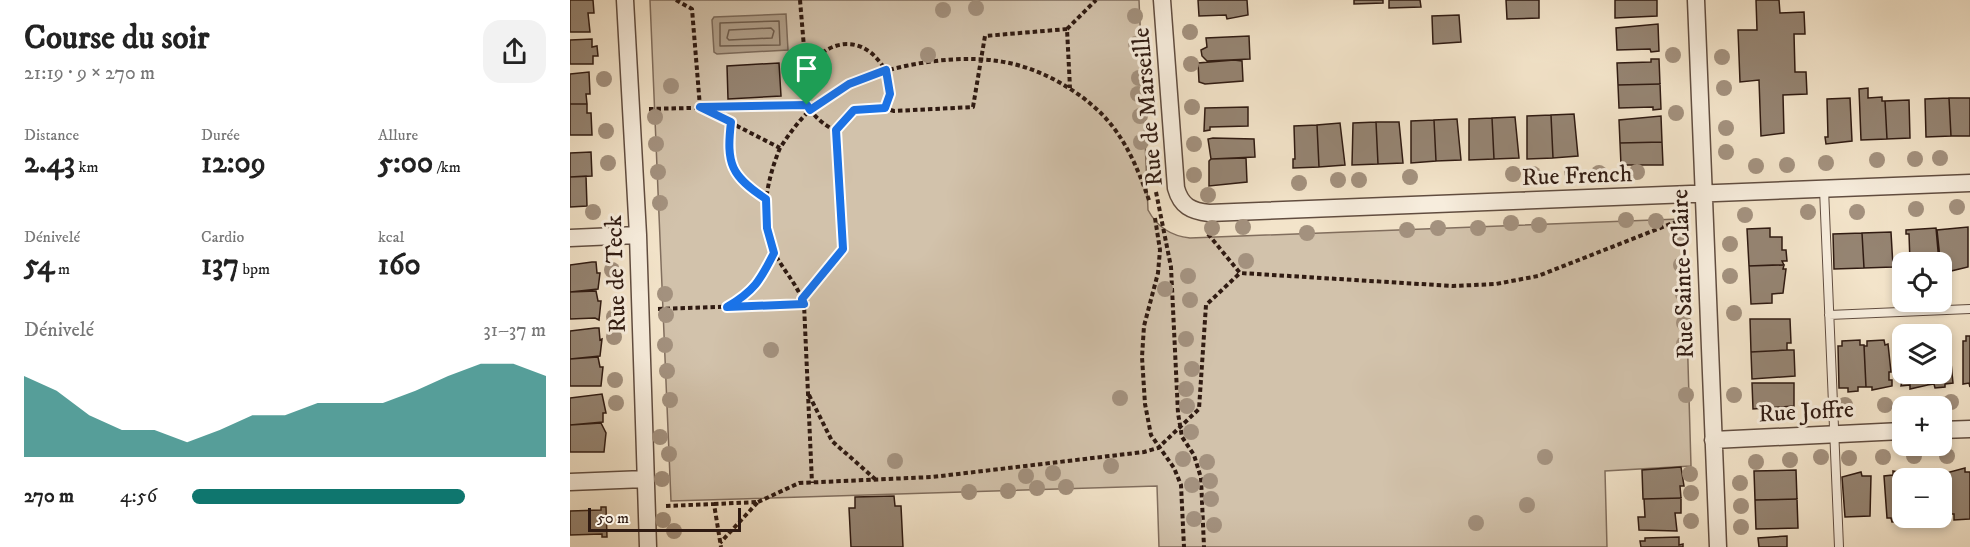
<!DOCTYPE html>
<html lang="fr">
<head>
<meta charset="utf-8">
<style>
  :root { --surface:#fff; --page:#f2f2f2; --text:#222; --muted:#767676; --accent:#0f766e }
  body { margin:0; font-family:"IM FELL DW Pica",serif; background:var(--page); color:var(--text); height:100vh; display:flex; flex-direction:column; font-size:22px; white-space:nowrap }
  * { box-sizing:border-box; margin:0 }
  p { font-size:20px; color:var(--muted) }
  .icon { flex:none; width:33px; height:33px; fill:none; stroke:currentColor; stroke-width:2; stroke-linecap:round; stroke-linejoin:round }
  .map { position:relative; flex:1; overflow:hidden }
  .sheet { display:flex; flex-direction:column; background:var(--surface); width:570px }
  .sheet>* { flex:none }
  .controls { position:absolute; left:1322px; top:252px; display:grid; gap:12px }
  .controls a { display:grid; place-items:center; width:60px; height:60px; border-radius:12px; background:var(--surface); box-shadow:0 3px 9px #0003; font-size:30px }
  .scale { position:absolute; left:18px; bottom:15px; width:153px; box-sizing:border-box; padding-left:6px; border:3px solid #301b12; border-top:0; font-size:16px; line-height:21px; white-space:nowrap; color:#301b12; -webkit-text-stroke:4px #f7eddd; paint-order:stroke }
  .pin { position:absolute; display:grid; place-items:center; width:51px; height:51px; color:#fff; margin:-62px -26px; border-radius:50% 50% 50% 0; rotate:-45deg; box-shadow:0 0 6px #0007 }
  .pin .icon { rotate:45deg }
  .round { display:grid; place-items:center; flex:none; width:63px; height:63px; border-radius:18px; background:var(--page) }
  .overview { display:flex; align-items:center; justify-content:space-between; height:102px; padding:0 24px }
  h1 { font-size:33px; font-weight:700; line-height:45px }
  .stats { display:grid; grid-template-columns:repeat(3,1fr); gap:9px; height:102px; padding:6px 24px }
  .stats div { display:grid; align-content:center }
  .stats b { font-size:30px; font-weight:700 }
  .stats small { font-size:16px; font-weight:400 }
  .stats p { font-size:16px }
  .chart { height:168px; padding:12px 24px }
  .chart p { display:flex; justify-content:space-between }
  .chart svg { width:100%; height:108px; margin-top:6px; fill:var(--accent); opacity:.7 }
  ul { padding:0 24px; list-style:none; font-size:20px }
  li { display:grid; grid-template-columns:96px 72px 1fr; align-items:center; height:45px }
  li i { height:15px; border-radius:8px; background:var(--accent) }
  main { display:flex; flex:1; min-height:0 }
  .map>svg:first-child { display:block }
  .green { fill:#d2c2ab; stroke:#816e5e; stroke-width:1.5 }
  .water { fill:#b1a08b; stroke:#7d6b5b; stroke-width:1.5 }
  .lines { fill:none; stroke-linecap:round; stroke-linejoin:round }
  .shore { stroke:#705e4e; stroke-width:1.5 }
  .building { fill:#958472; stroke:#301b12; stroke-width:1.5 }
  .service-casing { stroke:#614d40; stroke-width:10 }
  .minor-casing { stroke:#614d40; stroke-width:19 }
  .path { stroke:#301b12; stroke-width:4; stroke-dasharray:4.5 3; stroke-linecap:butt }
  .service { stroke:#f7eddd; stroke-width:8 }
  .minor { stroke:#f7eddd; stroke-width:16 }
  .tree { fill:#a3917e }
  .route-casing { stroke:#fff; stroke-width:12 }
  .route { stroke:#1a73e8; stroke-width:8 }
  .labels { text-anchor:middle; stroke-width:6; stroke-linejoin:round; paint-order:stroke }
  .street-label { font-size:24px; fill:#301b12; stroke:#f7eddd }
</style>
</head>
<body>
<main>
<section class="sheet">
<div class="overview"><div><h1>Course du soir</h1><p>21:19 · 9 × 270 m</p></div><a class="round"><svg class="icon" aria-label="share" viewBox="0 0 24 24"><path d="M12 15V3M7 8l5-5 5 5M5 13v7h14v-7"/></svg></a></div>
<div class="stats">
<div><p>Distance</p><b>2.43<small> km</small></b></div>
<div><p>Durée</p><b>12:09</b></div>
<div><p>Allure</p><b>5:00<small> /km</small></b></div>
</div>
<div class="stats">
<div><p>Dénivelé</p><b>54<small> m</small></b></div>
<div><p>Cardio</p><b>137<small> bpm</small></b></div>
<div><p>kcal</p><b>160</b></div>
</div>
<div class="chart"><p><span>Dénivelé</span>31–37 m</p>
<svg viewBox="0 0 160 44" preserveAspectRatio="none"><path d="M0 44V11L10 17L20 27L30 33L40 33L50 38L60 33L70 27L80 27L90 22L100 22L110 22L120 17L130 11L140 6L150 6L160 11V44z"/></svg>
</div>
<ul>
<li><b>270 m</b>4:56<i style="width:77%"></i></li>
</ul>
</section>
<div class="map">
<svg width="1400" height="547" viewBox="0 0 1400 547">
  <rect width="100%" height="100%" fill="#f3e4ca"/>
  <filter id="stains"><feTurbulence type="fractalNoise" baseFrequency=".00333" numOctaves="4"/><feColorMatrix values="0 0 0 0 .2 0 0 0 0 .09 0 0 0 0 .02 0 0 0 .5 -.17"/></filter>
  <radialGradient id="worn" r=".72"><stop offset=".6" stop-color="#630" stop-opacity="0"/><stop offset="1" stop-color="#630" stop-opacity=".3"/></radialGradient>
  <!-- green -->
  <path class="green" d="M80 0H569L578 210C587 227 601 236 620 238L1109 219 1114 226 1121 466 1035 471 1037 547H589L587 486 101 501Z"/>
  <!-- water -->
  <path class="water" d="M216 14 218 50 147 54 144 52 142 20 144 17Z"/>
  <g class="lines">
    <!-- shore -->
    <path class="shore" d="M209 21 210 45 150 46V23Z
      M201 28 204 31 202 38 159 40 157 38 159 30Z"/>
  </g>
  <!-- building -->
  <path class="building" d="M0 0H23L24 13H18L20 32H0Z
    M628 0H677L678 15 657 19 656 15 629 16Z
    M784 0H813V3L784 4Z
    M819 0H850L851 7 819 8Z
    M936 0H969V18L937 19Z
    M1045 0H1087V16L1045 18Z
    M1186 0H1209L1210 13 1234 12 1235 34H1224L1225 72H1236L1237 94 1213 95 1214 133 1191 136 1189 80 1170 82 1168 30H1187Z
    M889 15 891 42 863 44 862 16Z
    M1088 24 1089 51 1081 52 1080 49 1047 50 1046 28Z
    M679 36 680 59 637 61 632 56 631 50 637 47 636 38Z
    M22 39V47L27 46 28 56H23V64H0V40Z
    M1081 59H1089L1090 84 1048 85 1047 63 1081 62Z
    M664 60 672 61 673 81 635 84 629 82 628 63Z
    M209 63 211 96 158 99 157 66Z
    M19 72 20 94H16L17 104H0V74Z
    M1090 84 1091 109 1083 110V107L1049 108 1048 85Z
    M1298 88V98L1312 97V101H1315L1317 139 1291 140 1289 89Z
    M1280 98 1282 141 1256 144 1255 137H1258L1257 99Z
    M1379 98H1400V136H1381Z
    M1379 98 1381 136 1356 137 1355 99Z
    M1339 100 1340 138 1317 139 1315 101Z
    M0 104H17V113H21L22 135H0Z
    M678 107V126L640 127V130L634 131 635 108Z
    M1004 114 1008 156 983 158 981 115Z
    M981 115 983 158 957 159V116Z
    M1091 116 1092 142 1050 143 1049 120Z
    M945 117 949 158 924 159 922 118Z
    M922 118 924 159 899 160V119Z
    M887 119 891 160 866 161 864 120Z
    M864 120 866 161 841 163V121Z
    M806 122 808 164 782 165 783 123Z
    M806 122H829L833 163 808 164Z
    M770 123 775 165 749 167 747 125Z
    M747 125 749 167 723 168V159H725L724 126Z
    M643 138 684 139 685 157 641 159 638 139Z
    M1092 142 1093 165H1051L1050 143Z
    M21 152 22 176 0 177V153Z
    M676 158 677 182 639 186V161L641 159Z
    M16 176 17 206 0 207V177Z
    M1398 227V267L1381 271 1380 267 1371 268 1367 230Z
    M1200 228V237H1212V250H1216L1217 261H1212L1214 265 1179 266 1177 229Z
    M1366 228 1369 262H1340L1339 234H1336V230Z
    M1321 232 1323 267 1294 268 1292 233Z
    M1292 233 1294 268 1264 269 1263 234Z
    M22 262H26L27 273H30L28 289 0 292V265Z
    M1203 265H1214L1213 269H1216L1213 293 1202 294V303L1181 304 1179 266Z
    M26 291 28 301H31L29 320 25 318 0 319V292Z
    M1180 319H1220L1221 343H1217V350L1181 352Z
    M25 328H29L30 340 32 339 30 356 0 359V331Z
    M1396 336H1400V387L1399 383 1393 384V341H1396Z
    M1371 337H1376L1377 342H1379L1383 383 1375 384V387L1365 388 1364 384 1358 385 1357 374H1371Z
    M1290 340V345H1294L1296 387H1288V391L1278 392V388H1269L1268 346H1272V341Z
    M1314 340 1315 345 1318 344 1321 372H1319V380H1322V386L1302 390V387H1296L1294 346H1297V341Z
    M1217 350H1224L1225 376 1182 379 1181 352Z
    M28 357 30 367H33L31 386H0V359Z
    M1333 374H1357L1358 385 1340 389V385L1331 386Z
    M1182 383H1224V406L1183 409Z
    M32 394 36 413H33V422L0 425V398Z
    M31 423 36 433 34 452H0V425Z
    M1111 467 1114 486H1110L1111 498 1073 499 1072 470Z
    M1395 468V472H1400V519L1384 520V514H1379V478L1376 479V473Z
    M1226 470 1227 499 1185 500 1184 471Z
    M1348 470 1367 473V478H1340V474H1348Z
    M1323 471 1340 474V478H1332V518H1338V521L1322 522 1321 518H1317L1314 476 1323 475Z
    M1291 472 1292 476H1301L1300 516 1275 517 1272 477Z
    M324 496 325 506H331L333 547H281L279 508H285V497Z
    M1111 498V513H1105L1107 531 1069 530 1068 517H1075L1074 499Z
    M1227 499 1228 528 1186 529 1185 500Z
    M31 507H36L37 537H32V534L0 535V511L31 510Z
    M1217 536V547H1189L1188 538Z
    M1109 537V545L1113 544V547H1071L1070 541H1075V538Z"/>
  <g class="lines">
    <defs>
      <path id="service" d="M1254 189 1269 547
        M1259 315 1400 309"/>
      <path id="minor" d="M55 0 68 235 78 547
        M592 0 606 188C611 206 621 211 639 213L1400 183
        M1126 0 1148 547
        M0 238 68 235
        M1371 430 1400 429
        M1143 440 1332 431
        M0 482 75 479"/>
    </defs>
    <!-- service casing -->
    <use href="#service" class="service-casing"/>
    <!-- minor casing -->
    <use href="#minor" class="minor-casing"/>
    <!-- path -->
    <path class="path" d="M106 0 122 9 130 107 210 148C221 131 233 115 249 102 292 69 375 53 428 61 463 66 496 83 522 105 553 131 567 166 580 203
      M230 0 236 71
      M497 29 526 0
      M79 109 237 105
      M161 122C156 164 161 176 197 199
      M266 131C190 93 267 8 309 61 322 76 321 91 314 108
      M210 148C197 179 187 224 206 256 215 272 228 286 234 304L242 483
      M586 192 601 267 608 413 612 437 624 455 631 478 634 547
      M585 218 590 250 588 273 574 326 572 357 575 404 581 435 604 468 611 485 614 547
      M638 234 670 273 883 286 926 284 968 276 1113 219
      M232 299 273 249 266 131 284 110 314 108 324 111 403 107 415 36 497 29 500 88
      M158 307C184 291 190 280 204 253
      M88 309 234 304
      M239 395 262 441 305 479
      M188 502 229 483 362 477 574 452 588 448 629 409 636 305 670 273
      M144 504 188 502 150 543
      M96 506 144 504 151 547"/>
    <!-- service -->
    <use href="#service" class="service"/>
    <!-- minor -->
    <use href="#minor" class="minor"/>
  </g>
  <!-- trees -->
  <g class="tree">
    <circle cx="406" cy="8" r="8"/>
    <circle cx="373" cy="10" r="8"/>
    <circle cx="565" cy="16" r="8"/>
    <circle cx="620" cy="32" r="8"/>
    <circle cx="566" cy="44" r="8"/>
    <circle cx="358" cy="55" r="8"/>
    <circle cx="1103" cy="55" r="8"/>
    <circle cx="1152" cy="57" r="8"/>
    <circle cx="621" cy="64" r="8"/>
    <circle cx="252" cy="74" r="8"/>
    <circle cx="569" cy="78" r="8"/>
    <circle cx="34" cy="79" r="8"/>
    <circle cx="101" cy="86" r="8"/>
    <circle cx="1154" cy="88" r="8"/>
    <circle cx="568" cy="94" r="8"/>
    <circle cx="622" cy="107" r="8"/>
    <circle cx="1106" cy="113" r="8"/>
    <circle cx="570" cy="116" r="8"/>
    <circle cx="85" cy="117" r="8"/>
    <circle cx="1156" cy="128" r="8"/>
    <circle cx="36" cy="131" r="8"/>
    <circle cx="571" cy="142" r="8"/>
    <circle cx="86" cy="144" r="8"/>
    <circle cx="624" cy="144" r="8"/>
    <circle cx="1156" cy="152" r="8"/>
    <circle cx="1370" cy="158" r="8"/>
    <circle cx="1345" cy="159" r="8"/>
    <circle cx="1307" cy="160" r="8"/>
    <circle cx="38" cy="163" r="8"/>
    <circle cx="1256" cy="163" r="8"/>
    <circle cx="1217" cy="165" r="8"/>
    <circle cx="1186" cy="166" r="8"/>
    <circle cx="88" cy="172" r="8"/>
    <circle cx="1002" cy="172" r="8"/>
    <circle cx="1067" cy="172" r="8"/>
    <circle cx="1029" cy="173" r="8"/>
    <circle cx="943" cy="174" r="8"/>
    <circle cx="963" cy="174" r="8"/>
    <circle cx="624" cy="175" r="8"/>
    <circle cx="840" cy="177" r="8"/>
    <circle cx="768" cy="180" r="8"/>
    <circle cx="789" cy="180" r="8"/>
    <circle cx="729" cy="183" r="8"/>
    <circle cx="638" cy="195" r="8"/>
    <circle cx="90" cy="203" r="8"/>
    <circle cx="1387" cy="207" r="8"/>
    <circle cx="1346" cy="209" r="8"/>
    <circle cx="23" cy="212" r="8"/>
    <circle cx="1238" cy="212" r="8"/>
    <circle cx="1287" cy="212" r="8"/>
    <circle cx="1175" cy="215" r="8"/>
    <circle cx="1056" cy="220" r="8"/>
    <circle cx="1086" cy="221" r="8"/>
    <circle cx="941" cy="223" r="8"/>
    <circle cx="969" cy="225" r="8"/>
    <circle cx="673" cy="227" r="8"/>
    <circle cx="642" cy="228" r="8"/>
    <circle cx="868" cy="228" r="8"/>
    <circle cx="908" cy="228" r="8"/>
    <circle cx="837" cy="230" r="8"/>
    <circle cx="737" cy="233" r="8"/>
    <circle cx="1111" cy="241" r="8"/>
    <circle cx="1160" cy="244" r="8"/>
    <circle cx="676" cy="261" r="8"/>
    <circle cx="1111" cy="265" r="8"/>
    <circle cx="42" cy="270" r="8"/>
    <circle cx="618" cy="276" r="8"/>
    <circle cx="1160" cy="276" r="8"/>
    <circle cx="595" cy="289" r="8"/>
    <circle cx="95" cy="294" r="8"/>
    <circle cx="1113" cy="294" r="8"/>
    <circle cx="620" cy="300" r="8"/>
    <circle cx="1164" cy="313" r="8"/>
    <circle cx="96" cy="315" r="8"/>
    <circle cx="44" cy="317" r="8"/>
    <circle cx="1114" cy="323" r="8"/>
    <circle cx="44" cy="337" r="8"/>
    <circle cx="616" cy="339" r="8"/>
    <circle cx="1114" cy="344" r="8"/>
    <circle cx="95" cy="345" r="8"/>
    <circle cx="201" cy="350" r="8"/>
    <circle cx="622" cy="369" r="8"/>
    <circle cx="97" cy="371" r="8"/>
    <circle cx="45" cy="380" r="8"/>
    <circle cx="616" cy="389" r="8"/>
    <circle cx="1116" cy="395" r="8"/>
    <circle cx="1164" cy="395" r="8"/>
    <circle cx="550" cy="398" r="8"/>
    <circle cx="100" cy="400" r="8"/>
    <circle cx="1381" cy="402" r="8"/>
    <circle cx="46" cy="403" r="8"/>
    <circle cx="1275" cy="405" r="8"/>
    <circle cx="1315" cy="405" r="8"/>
    <circle cx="617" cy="406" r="8"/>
    <circle cx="621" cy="432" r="8"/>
    <circle cx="90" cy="437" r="8"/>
    <circle cx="99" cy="454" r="8"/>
    <circle cx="1344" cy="456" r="8"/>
    <circle cx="1377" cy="456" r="8"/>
    <circle cx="975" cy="457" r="8"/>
    <circle cx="1251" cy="457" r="8"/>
    <circle cx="1313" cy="457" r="8"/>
    <circle cx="1279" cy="458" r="8"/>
    <circle cx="613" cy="459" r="8"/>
    <circle cx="1220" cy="460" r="8"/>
    <circle cx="325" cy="461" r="8"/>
    <circle cx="637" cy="462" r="8"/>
    <circle cx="1186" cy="462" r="8"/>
    <circle cx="541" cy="466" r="8"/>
    <circle cx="483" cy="473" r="8"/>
    <circle cx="1120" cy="474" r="8"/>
    <circle cx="456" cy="476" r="8"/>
    <circle cx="92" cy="479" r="8"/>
    <circle cx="640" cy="481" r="8"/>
    <circle cx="1170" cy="483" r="8"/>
    <circle cx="622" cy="485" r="8"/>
    <circle cx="496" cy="487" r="8"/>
    <circle cx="467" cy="488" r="8"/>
    <circle cx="438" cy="491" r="8"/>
    <circle cx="399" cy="492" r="8"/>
    <circle cx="1121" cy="493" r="8"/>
    <circle cx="641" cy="499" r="8"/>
    <circle cx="957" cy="505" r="8"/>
    <circle cx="1171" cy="506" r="8"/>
    <circle cx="624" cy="519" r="8"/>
    <circle cx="93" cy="520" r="8"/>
    <circle cx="1121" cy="521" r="8"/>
    <circle cx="906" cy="523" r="8"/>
    <circle cx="644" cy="525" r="8"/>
    <circle cx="1171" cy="527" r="8"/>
    <circle cx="104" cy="531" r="8"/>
  </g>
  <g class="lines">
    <defs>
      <path id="route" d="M316 70 320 94 315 108 284 110 266 130 273 249 232 299 234 304 157 307C184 291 190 281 204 253L197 228 196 199C161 176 156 164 161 122L130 107 237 105 240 110 279 84Z"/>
    </defs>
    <!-- route casing -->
    <use href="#route" class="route-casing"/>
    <!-- route -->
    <use href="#route" class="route"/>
  </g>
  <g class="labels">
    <!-- street labels -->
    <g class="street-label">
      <text transform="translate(577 107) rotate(-95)" y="8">Rue de Marseille</text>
      <text transform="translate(1007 175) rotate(-2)" y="8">Rue French</text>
      <text transform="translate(45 274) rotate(-92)" y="8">Rue de Teck</text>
      <text transform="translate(1112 274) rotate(-92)" y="8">Rue Sainte-Claire</text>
      <text transform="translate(1236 411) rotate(-3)" y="8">Rue Joffre</text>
    </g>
  </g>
  <rect width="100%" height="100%" filter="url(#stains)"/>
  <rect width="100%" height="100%" fill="url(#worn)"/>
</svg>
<div class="controls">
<a><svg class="icon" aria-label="locate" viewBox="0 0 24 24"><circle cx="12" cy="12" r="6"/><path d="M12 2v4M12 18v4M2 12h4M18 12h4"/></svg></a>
<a><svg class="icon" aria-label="layers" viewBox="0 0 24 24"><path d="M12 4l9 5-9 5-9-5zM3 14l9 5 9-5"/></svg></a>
<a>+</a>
<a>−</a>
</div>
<div class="scale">50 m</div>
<div class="pin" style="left:237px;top:105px;background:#1e9e55"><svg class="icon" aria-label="arrive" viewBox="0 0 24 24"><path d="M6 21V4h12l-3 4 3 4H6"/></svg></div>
</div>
</main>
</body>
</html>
